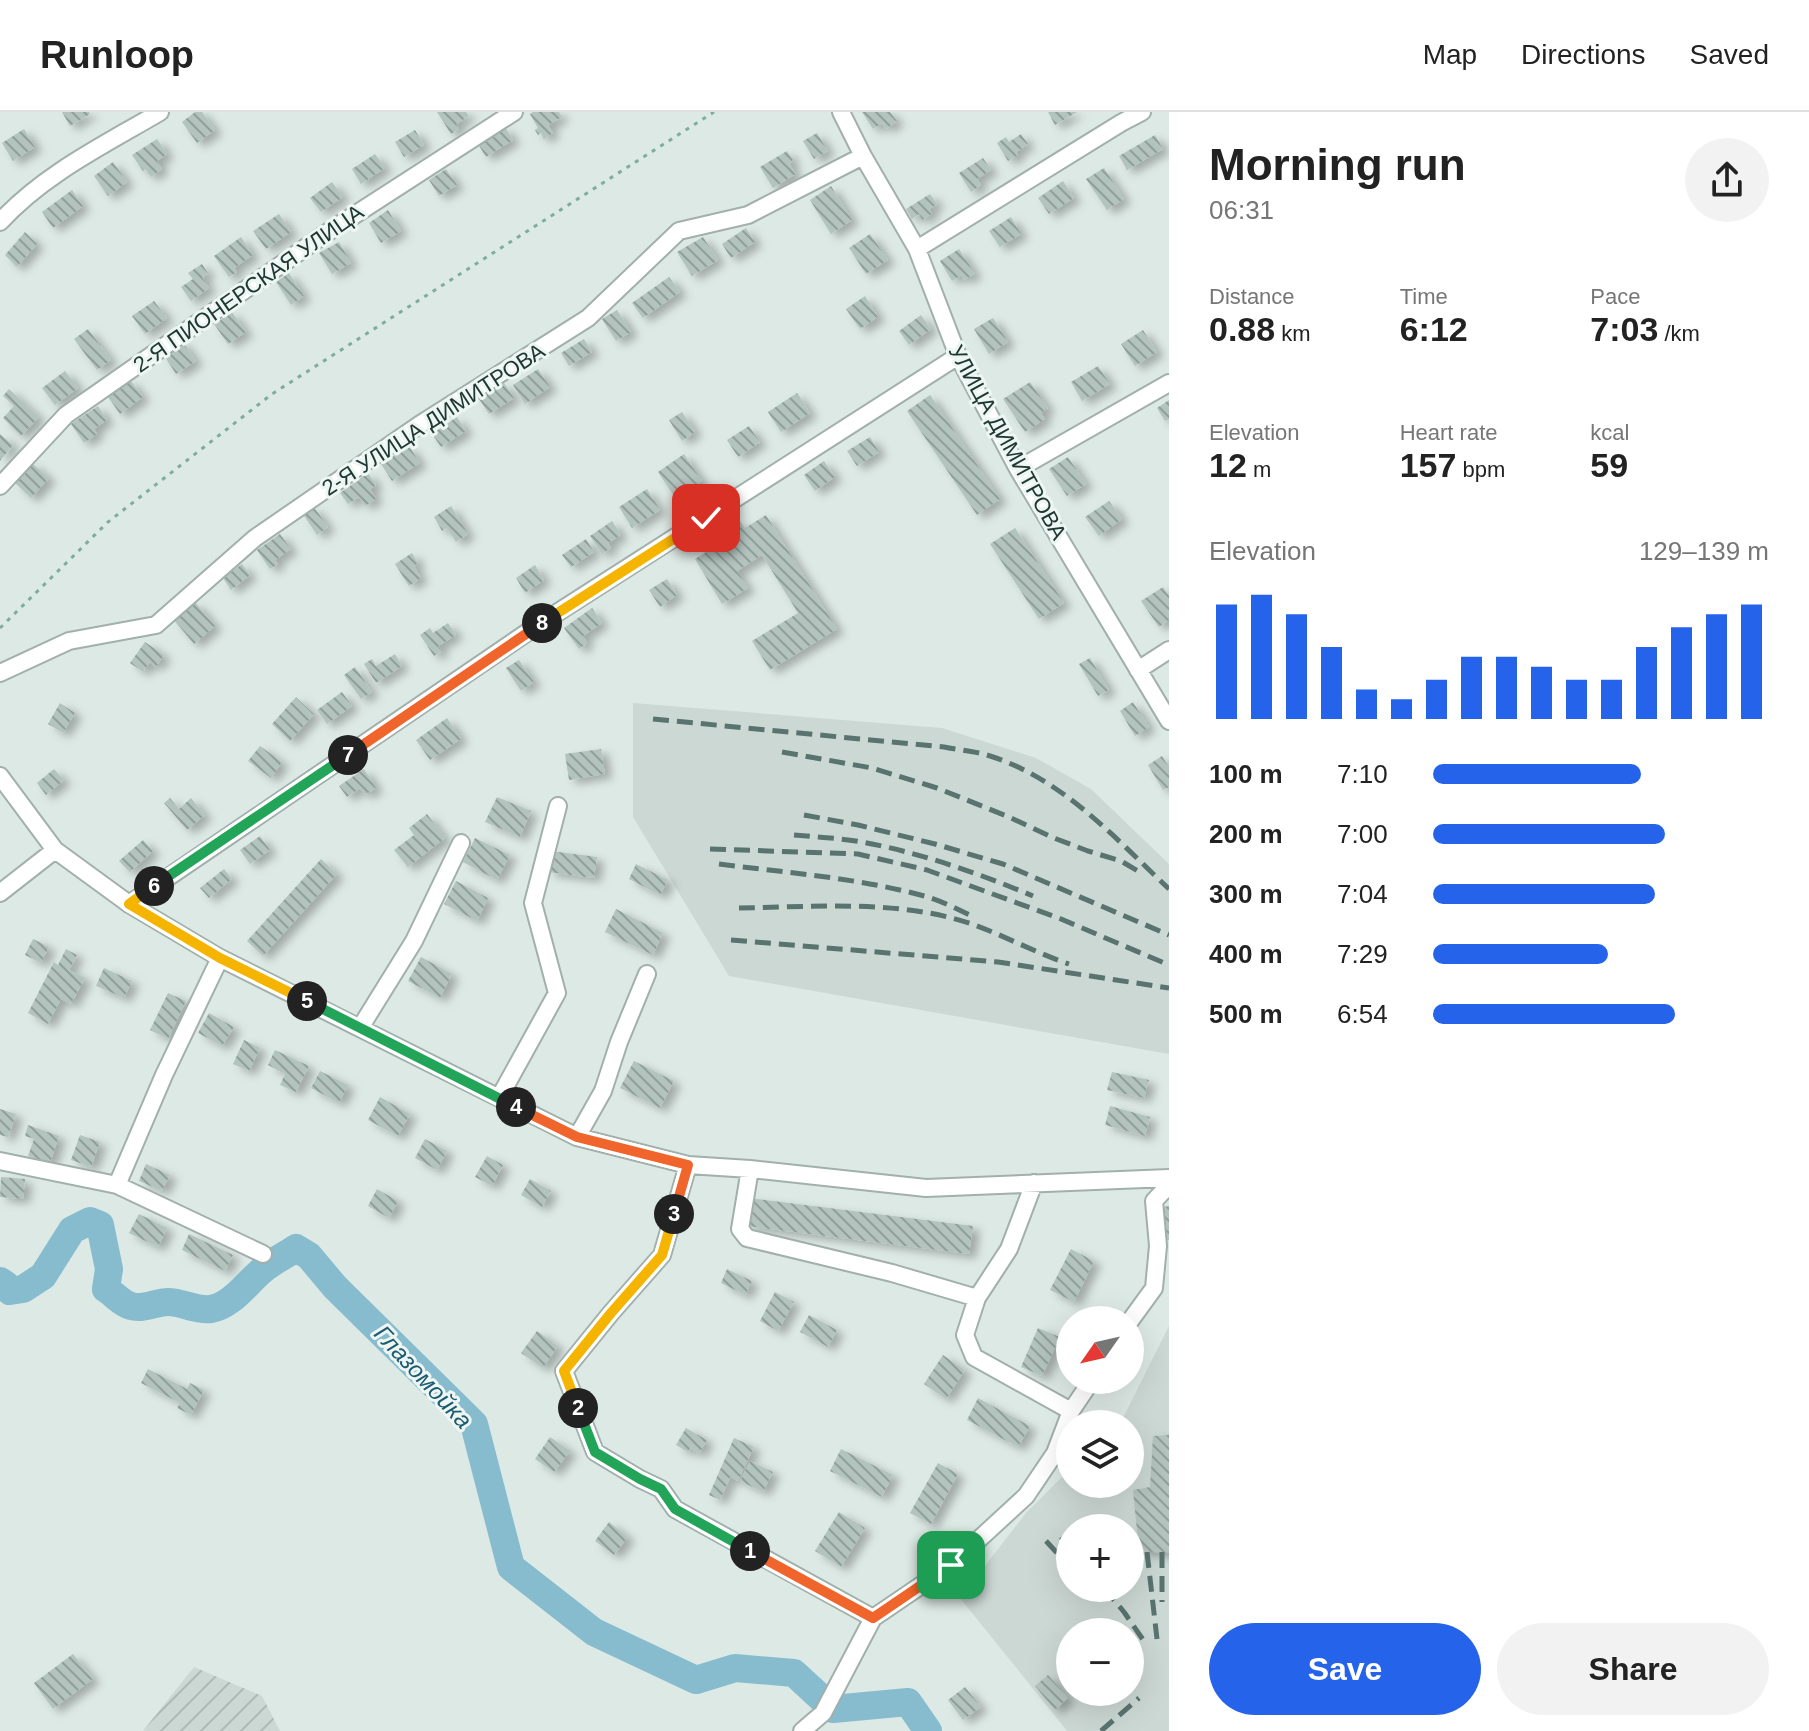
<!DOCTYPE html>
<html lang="en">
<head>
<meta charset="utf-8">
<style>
  :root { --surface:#fff; --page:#f2f2f2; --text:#222; --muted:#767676; --line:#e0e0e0; --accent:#2563eb }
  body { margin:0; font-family:Arial,sans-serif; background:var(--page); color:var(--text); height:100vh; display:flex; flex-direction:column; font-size:30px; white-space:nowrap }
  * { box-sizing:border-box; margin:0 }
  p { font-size:26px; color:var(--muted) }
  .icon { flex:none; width:44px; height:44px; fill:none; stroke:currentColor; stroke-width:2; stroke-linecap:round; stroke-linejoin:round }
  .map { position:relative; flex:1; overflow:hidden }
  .details { display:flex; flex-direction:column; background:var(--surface); width:640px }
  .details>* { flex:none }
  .needle { width:52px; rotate:236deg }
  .controls { position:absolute; left:1056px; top:1194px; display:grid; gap:16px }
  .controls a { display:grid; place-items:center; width:88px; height:88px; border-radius:50%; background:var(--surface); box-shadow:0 8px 32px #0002; font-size:40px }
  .pin { position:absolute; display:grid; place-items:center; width:68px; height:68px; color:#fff; margin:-34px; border-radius:16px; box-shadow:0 4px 12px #0006 }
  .km { position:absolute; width:40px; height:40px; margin:-20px; border-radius:50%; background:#222; color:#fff; font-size:22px; line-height:40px; text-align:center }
  .round { display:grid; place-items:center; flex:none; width:84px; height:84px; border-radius:42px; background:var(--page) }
  .head { display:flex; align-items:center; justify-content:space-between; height:136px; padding:0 40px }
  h1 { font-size:44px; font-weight:800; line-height:60px }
  .figures { display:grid; grid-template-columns:repeat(3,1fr); gap:12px; height:136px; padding:8px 40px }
  .figures div { display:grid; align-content:center }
  .figures b { font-size:34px; font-weight:800 }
  .figures small { font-size:22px; font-weight:400 }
  .figures p { font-size:22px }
  .chart { height:224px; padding:16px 40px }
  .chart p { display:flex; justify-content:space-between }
  .chart svg { width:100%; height:144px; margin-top:8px; stroke:var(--accent); stroke-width:6 }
  .cta { display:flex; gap:16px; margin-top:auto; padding:16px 40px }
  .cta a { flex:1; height:92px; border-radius:48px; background:var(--accent); color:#fff; font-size:32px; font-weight:800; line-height:92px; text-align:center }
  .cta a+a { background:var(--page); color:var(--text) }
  ul { padding:0 40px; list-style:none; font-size:26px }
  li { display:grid; grid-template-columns:128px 96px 1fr; align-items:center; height:60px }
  li i { height:20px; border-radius:10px; background:var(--accent) }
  header { display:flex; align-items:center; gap:48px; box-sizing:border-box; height:112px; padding:0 40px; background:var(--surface); border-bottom:2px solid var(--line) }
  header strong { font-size:38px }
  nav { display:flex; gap:44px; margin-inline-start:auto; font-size:28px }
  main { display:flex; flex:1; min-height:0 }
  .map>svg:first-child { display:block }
  .built { fill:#ccd8d4; fill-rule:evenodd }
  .industrial { fill:url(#industrial-furrows) }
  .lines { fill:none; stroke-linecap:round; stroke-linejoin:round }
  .river { stroke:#86bccd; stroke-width:28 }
  .building { fill:url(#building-back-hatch); filter:url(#shadow) }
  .minor-casing { stroke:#a1b0ac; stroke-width:20 }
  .path { stroke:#7eaca1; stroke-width:3; stroke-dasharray:4 6; stroke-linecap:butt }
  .minor { stroke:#fff; stroke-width:16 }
  .rail { stroke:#59746f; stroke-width:5; stroke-dasharray:16 8; stroke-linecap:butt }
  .split-1-casing { stroke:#fff; stroke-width:16 }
  .split-2-casing { stroke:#fff; stroke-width:16 }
  .split-3-casing { stroke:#fff; stroke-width:16 }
  .split-4-casing { stroke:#fff; stroke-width:16 }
  .split-5-casing { stroke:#fff; stroke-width:16 }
  .split-6-casing { stroke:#fff; stroke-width:16 }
  .split-7-casing { stroke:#fff; stroke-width:16 }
  .split-8-casing { stroke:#fff; stroke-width:16 }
  .split-9-casing { stroke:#fff; stroke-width:16 }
  .split-1 { stroke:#f0652b; stroke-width:10 }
  .split-2 { stroke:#22a559; stroke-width:10 }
  .split-3 { stroke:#f5b400; stroke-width:10 }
  .split-4 { stroke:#f0652b; stroke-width:10 }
  .split-5 { stroke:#22a559; stroke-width:10 }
  .split-6 { stroke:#f5b400; stroke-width:10 }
  .split-7 { stroke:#22a559; stroke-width:10 }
  .split-8 { stroke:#f0652b; stroke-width:10 }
  .split-9 { stroke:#f5b400; stroke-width:10 }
  .labels { text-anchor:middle; stroke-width:6; stroke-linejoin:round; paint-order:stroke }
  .street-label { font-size:22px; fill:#203833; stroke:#edf6f2 }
  .water-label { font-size:24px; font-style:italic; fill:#1c5b71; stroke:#edf6f2 }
</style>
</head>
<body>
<header>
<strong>Runloop</strong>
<nav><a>Map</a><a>Directions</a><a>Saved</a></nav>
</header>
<main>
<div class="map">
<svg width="1169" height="1619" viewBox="0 0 1169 1619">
  <defs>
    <pattern id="industrial-furrows" width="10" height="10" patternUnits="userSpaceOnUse" patternTransform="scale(2)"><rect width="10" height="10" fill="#ccd8d4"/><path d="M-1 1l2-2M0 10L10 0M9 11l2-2" fill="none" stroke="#afbab6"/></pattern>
    <pattern id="building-back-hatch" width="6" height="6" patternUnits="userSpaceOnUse" patternTransform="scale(2)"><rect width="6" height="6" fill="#b3c3be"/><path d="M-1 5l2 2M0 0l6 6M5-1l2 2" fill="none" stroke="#919f9b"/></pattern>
    <filter id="shadow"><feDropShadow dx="7" dy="4.5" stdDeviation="4" flood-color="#0004"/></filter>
  </defs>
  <rect width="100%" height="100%" fill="#dde9e5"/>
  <!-- built -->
  <path class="built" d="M633 591 942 616 1036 646 1091 677 1169 752V942L729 864 633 705Z
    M1169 1214V1619H1067L960 1486 1026 1401 1070 1357V1372H1130V1312H1116L1124 1304ZM1070 1416H1130V1476H1070ZM1070 1520H1130V1580H1070Z"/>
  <!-- industrial -->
  <path class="industrial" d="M194 1555 262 1584 280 1619H143Z"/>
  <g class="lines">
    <!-- river -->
    <path class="river" d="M0 1169 6 1173 10 1179 23 1177 43 1164 72 1118 90 1109 100 1113 109 1157 106 1177C114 1182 122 1192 131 1194 143 1198 156 1190 168 1190 183 1190 196 1199 211 1197 232 1194 248 1169 265 1156 275 1148 286 1143 296 1136L309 1144 335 1175 474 1312 511 1455 594 1520 696 1568 735 1556 794 1561 833 1597 908 1590 928 1619"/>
  </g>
  <!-- building -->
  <path class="building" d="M62 0H89L90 2 70 14Z
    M195 0H202L215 18 197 31 182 10Z
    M437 0H466L469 4 456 12 459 17 451 22Z
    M533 0H559L562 5 548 13 553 21 544 27 541 21 538 23 535 18 538 16 530 2Z
    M862 0H890L897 9 886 17 882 11 873 17Z
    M1048 0H1077L1055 13Z
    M505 15 513 28 486 45 478 32Z
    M24 17 35 35 13 49 2 31Z
    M415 18 424 33 404 45 395 30Z
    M817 21 828 39 814 47 803 29Z
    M1021 22 1028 32 1016 40 1018 43 1008 49 997 31 1006 25 1009 30Z
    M1155 23 1163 37 1127 58 1119 44Z
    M157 27 167 42 157 49 162 57 151 65 145 57 143 59 132 43Z
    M787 39 793 48 789 51 796 62 773 76 760 55Z
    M375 42 385 56 361 72 352 57Z
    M983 46 991 58 977 67 981 73 971 80 959 61Z
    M113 50 127 70 108 84 94 64Z
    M1104 56 1124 87 1107 98 1086 67Z
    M446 57 457 73 439 84 429 68Z
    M1063 69 1074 86 1049 102 1038 86Z
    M332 70 343 85 321 100 310 86Z
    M831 74 852 108 831 122 810 88Z
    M72 78 83 94 53 116 42 100Z
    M930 82 937 92 929 97 932 102 922 108 919 102 912 107 906 97Z
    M388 98 401 119 381 131 369 111Z
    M279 102 291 120 266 137 253 119Z
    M1011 105 1021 122 1000 135 989 119Z
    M746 116 755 130 731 146 722 132Z
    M25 120 37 132 17 155 5 143Z
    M870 122 888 148 866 162 849 136Z
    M241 125 253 143 234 156 237 160 229 165 214 144Z
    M703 125 718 148 692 164 677 140Z
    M339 130 351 151 332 162 319 141Z
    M959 137 975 162 964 168 961 163 952 169 940 149Z
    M202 152 208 161 202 165 209 176 191 189 181 175 193 167 188 161Z
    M289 161 304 184 291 193 276 170Z
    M669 165 680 180 643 206 632 191Z
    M865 184 878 205 860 217 846 197Z
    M154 189 167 206 145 222 132 204Z
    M617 198 631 220 616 229 602 207Z
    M232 200 246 220 228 232 214 212Z
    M921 203 931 217 909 233 899 219Z
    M993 206 1008 230 989 242 974 217Z
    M88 217 111 248 97 258 74 227Z
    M1143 218 1157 240 1135 254 1121 232Z
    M584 227 592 240 569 254 561 241Z
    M182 229 196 249 176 262 163 242Z
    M1098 254 1110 272 1082 289 1071 270Z
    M538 257 550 275 525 292 513 273Z
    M65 259 78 276 55 293 42 276Z
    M130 268 143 285 120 302 108 285Z
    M1030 270 1048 296 1041 301 1045 307 1025 320 1003 287Z
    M504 271 514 286 489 302 479 287Z
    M9 277 39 305 21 324 3 306 14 294 3 284Z
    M797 281 810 301 781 320 768 300Z
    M930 283 1000 387 977 403 907 299Z
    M1169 288V307L1165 309 1157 296Z
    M98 294 107 308 94 317 97 322 84 331 71 312Z
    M682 300 695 320 682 329 669 308Z
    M457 305 466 319 441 335 432 322Z
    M749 314 760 330 738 345 727 328Z
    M0 322 13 333 0 349Z
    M870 325 879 340 857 354 847 339Z
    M409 334 420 351 392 369 381 352Z
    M684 342 702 369 676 387 658 360Z
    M1068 345 1086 372 1067 384 1049 357Z
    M824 349 835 365 815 379 804 363Z
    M32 351 49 366 31 386 14 370Z
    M368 361 376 373 370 377 376 387 365 394 359 385 348 392 340 381Z
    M647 377 660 398 632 416 619 395Z
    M1109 389 1122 407 1099 424 1085 405Z
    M451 394 468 422 456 430 447 416 442 419 434 405Z
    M314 395 328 415 317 423 303 402Z
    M766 403 837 517 770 558 752 529 798 501 762 443 737 459 748 476 722 492 695 447 725 428 721 421 740 409 745 416Z
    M612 409 621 423 608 431 611 436 602 442 590 424Z
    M1015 416 1064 491 1039 507 990 432Z
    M280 422 291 437 275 448 278 452 270 457 257 438Z
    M586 427 594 440 571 455 562 443Z
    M412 441 418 451 414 454 421 466 409 474 395 452Z
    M242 452 250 463 231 478 223 466Z
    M535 453 544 468 525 481 516 466Z
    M667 467 677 483 660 495 649 478Z
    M1163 475 1169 484V508L1159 515 1141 489Z
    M195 490 215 514 194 532 174 508Z
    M592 496 602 511 583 524 587 531 579 537 564 516Z
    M448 511 456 523 438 534 442 539 434 544 420 523 430 516 433 521Z
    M145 530 164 543 156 555 150 550 143 560 130 551Z
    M395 542 402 554 376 571 364 552 372 547 376 554Z
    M1090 546 1109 578 1098 584 1079 552Z
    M519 548 534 570 521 579 506 556Z
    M355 555 372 580 361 587 344 563Z
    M342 580 352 594 327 612 317 598Z
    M296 585 314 602 290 629 272 612Z
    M1133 590 1149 615 1135 624 1120 599Z
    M60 591 75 601 63 621 48 612Z
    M447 606 461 627 430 648 416 628Z
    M260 634 282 650 271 666 248 649Z
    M601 637 605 662 569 668 565 642Z
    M1162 644 1169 655V675L1163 678 1148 653Z
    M54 657 64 668 46 683 37 671Z
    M364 657 376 676 365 683 360 676 347 685 339 674Z
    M497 685 531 699 520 725 485 710Z
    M170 686 179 697 191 686 205 703 187 718 164 691Z
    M427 702 445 726 408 755 394 738 414 723 409 716Z
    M260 724 270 738 250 752 240 738Z
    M475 726 510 743 497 768 463 750Z
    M143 728 153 739 130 760 119 749Z
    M551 739 597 745 594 766 548 760Z
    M321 747 337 762 263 844 247 829Z
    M636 752 668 768 660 783 629 767Z
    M224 757 232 767 209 786 200 776Z
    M456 769 488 786 477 809 444 792Z
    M616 797 663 821 653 843 605 820Z
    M33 827 49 835 41 851 25 843Z
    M66 837 77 843 69 858 85 866 71 892 61 887 48 912 28 901 54 850 58 853Z
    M421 845 452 862 440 886 408 869Z
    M104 856 132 869 124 886 96 874Z
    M168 881 186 889 168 927 150 918Z
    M209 901 234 915 222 934 198 921Z
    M244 928 260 936 249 959 233 952Z
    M275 938 309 954 296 980 280 973 285 962 268 953Z
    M634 949 674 969 660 996 620 976Z
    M320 959 348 973 339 991 311 976Z
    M1112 960 1149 968 1144 986 1107 978Z
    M380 985 410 1002 398 1024 368 1008Z
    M1110 994 1150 1005 1145 1024 1105 1013Z
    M0 997 16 1002 8 1025 0 1023Z
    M28 1013 59 1024 50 1051 28 1044 34 1027 25 1024Z
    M80 1023 100 1030 91 1055 71 1048Z
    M425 1027 447 1039 437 1058 415 1046Z
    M487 1044 503 1053 492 1074 475 1065Z
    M146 1052 170 1063 162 1079 139 1069Z
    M1 1065 25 1067 23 1087 0 1085Z
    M530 1067 551 1079 542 1095 521 1083Z
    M377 1077 398 1089 389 1106 368 1094Z
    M749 1086 973 1114 969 1142 746 1114Z
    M1169 1094V1128H1167L1163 1095Z
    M139 1102 167 1116 158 1135 129 1121Z
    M189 1122 233 1143 225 1159 182 1138Z
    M1071 1137 1094 1149 1074 1190 1050 1178Z
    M727 1157 752 1169 745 1183 721 1171Z
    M775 1180 794 1190 778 1219 760 1209Z
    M809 1203 837 1218 828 1235 800 1220Z
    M1038 1216 1060 1225 1042 1264 1021 1255Z
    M537 1219 558 1234 543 1256 521 1241Z
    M943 1243 965 1258 946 1287 924 1272Z
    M148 1257 187 1277 190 1271 204 1278 191 1303 177 1296 180 1291 141 1271Z
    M978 1286 1030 1314 1018 1335 967 1308Z
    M686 1316 707 1328 699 1342 690 1336 688 1340 676 1333Z
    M1169 1323V1441L1139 1439 1133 1378 1150 1375 1153 1324Z
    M550 1325 570 1339 554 1360 535 1347Z
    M734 1326 754 1335 738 1369 730 1365 720 1388 709 1383Z
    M841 1337 893 1363 882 1385 830 1359Z
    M750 1349 773 1360 763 1380 740 1369Z
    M938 1351 958 1362 931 1412 910 1401Z
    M839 1400 865 1416 841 1455 815 1439Z
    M609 1410 628 1425 614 1443 595 1429Z
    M73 1542 93 1567 53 1597 34 1571Z
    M1048 1563 1068 1586 1055 1598 1035 1574Z
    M965 1575 981 1595 963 1608 948 1588Z"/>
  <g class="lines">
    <defs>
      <path id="minor" d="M841 0 863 44 917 137 958 244 1018 357 1169 609
        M0 110C44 62 104 33 160 0
        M917 137 1121 11 1142 0
        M1018 357 1169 271
        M0 374 66 303 322 124 514 0
        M1138 558 1169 538
        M0 561 69 529 156 513 255 426 419 313 588 206 679 119 748 103 863 44
        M0 664 55 738 129 792 220 846 577 1025 688 1053 750 1057 926 1076 1169 1066
        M0 781 55 738
        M129 792 538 513 958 244
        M360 916 414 829 461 731
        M499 986 557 881 533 791 558 694
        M577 1025 603 979 619 930 647 862
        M0 1049 117 1073 263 1142
        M688 1053 662 1143 611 1201 564 1259 595 1340 640 1367 661 1377 675 1397 873 1506
        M750 1057 740 1117 747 1126 892 1161 977 1186 965 1223 974 1245 1071 1299
        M117 1073 164 963 220 846
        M977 1186 1009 1137 1034 1071
        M1130 1209 1154 1176 1158 1134 1154 1089 1169 1073
        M802 1619 823 1601 873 1506 951 1453 1026 1384 1055 1341 1071 1299 1092 1268"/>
    </defs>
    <!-- minor casing -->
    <use href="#minor" class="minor-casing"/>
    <!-- path -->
    <path class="path" d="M0 516 108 410 272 282 714 0"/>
    <!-- minor -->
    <use href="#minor" class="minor"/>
    <!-- rail -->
    <path class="rail" d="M653 607 944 635C958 638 973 639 987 643 1062 666 1114 725 1169 777
      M782 640 872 656 937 676 1009 705 1054 726 1088 739 1121 749 1143 762
      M804 703 858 713 935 732 1003 752 1169 823
      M794 723C816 725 839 726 862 730 921 741 978 761 1033 784
      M710 737 858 742 927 758 1061 807 1169 853
      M719 752C789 761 860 766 928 785 944 790 959 798 974 805
      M739 796C816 795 898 787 972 812 1005 824 1036 841 1069 852
      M731 828 998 850 1169 876
      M1061 1425 1070 1436
      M1046 1429 1070 1455
      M1147 1440 1157 1527
      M1162 1440V1490
      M1104 1476 1124 1500 1146 1532
      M1101 1619 1139 1586"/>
  </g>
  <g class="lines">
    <defs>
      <path id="split-1" d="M750 1439 873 1506 951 1453"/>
      <path id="split-2" d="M578 1296 595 1340 640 1367 661 1377 675 1397 750 1439"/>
      <path id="split-3" d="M578 1296 564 1259 611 1201 662 1143 674 1102"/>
      <path id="split-4" d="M516 995 577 1025 688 1053 674 1102"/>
      <path id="split-5" d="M307 889 516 995"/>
      <path id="split-6" d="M154 774 129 792 220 846 307 889"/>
      <path id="split-7" d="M154 774 348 643"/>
      <path id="split-8" d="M348 643 542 511"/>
      <path id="split-9" d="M542 511 706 406"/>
    </defs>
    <!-- split-1 casing -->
    <use href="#split-1" class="split-1-casing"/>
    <!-- split-2 casing -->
    <use href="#split-2" class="split-2-casing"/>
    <!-- split-3 casing -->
    <use href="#split-3" class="split-3-casing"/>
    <!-- split-4 casing -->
    <use href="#split-4" class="split-4-casing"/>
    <!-- split-5 casing -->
    <use href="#split-5" class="split-5-casing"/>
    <!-- split-6 casing -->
    <use href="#split-6" class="split-6-casing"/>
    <!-- split-7 casing -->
    <use href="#split-7" class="split-7-casing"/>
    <!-- split-8 casing -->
    <use href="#split-8" class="split-8-casing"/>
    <!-- split-9 casing -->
    <use href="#split-9" class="split-9-casing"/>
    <!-- split-1 -->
    <use href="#split-1" class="split-1"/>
    <!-- split-2 -->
    <use href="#split-2" class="split-2"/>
    <!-- split-3 -->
    <use href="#split-3" class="split-3"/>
    <!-- split-4 -->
    <use href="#split-4" class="split-4"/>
    <!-- split-5 -->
    <use href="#split-5" class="split-5"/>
    <!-- split-6 -->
    <use href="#split-6" class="split-6"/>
    <!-- split-7 -->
    <use href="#split-7" class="split-7"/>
    <!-- split-8 -->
    <use href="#split-8" class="split-8"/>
    <!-- split-9 -->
    <use href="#split-9" class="split-9"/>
  </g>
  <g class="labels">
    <!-- street labels -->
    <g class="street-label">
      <text transform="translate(248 176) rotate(-35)" y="8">2-Я ПИОНЕРСКАЯ УЛИЦА</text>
      <text transform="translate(433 307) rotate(-33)" y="8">2-Я УЛИЦА ДИМИТРОВА</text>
      <text transform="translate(1008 330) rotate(61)" y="8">УЛИЦА ДИМИТРОВА</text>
    </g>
    <!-- water labels -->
    <g class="water-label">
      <text transform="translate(423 1265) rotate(47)" y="8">Глазомойка</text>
    </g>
  </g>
</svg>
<div class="controls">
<a><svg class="needle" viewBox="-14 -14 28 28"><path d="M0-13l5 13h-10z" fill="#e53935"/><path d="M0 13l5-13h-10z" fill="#767676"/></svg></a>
<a><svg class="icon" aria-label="layers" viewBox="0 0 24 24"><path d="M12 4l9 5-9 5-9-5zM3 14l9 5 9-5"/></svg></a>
<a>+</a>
<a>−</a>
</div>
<div class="pin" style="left:951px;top:1453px;background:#1e9e55"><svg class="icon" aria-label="arrive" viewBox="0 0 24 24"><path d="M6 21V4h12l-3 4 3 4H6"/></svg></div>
<div class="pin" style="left:706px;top:406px;background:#d93025"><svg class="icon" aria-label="check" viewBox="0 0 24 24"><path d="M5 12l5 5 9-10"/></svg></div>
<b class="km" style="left:750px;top:1439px">1</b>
<b class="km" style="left:578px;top:1296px">2</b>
<b class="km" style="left:674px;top:1102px">3</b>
<b class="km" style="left:516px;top:995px">4</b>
<b class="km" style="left:307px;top:889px">5</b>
<b class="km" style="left:154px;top:774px">6</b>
<b class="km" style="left:348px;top:643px">7</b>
<b class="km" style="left:542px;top:511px">8</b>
</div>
<section class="details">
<div class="head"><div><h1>Morning run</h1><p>06:31</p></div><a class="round"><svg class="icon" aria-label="share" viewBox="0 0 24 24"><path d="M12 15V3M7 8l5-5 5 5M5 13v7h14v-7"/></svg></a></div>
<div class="figures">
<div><p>Distance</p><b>0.88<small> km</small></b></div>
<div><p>Time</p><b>6:12</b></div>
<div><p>Pace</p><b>7:03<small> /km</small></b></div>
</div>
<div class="figures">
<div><p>Elevation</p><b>12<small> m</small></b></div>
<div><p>Heart rate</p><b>157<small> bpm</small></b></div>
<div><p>kcal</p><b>59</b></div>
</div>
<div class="chart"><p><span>Elevation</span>129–139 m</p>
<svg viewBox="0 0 160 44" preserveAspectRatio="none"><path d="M5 44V9M15 44V6M25 44V12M35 44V22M45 44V35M55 44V38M65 44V32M75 44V25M85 44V25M95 44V28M105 44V32M115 44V32M125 44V22M135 44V16M145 44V12M155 44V9"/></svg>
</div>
<ul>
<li><b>100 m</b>7:10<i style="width:62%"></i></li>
<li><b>200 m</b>7:00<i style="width:69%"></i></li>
<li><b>300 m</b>7:04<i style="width:66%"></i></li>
<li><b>400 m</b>7:29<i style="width:52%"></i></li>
<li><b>500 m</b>6:54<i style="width:72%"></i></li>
</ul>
<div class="cta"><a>Save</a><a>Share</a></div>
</section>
</main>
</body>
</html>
